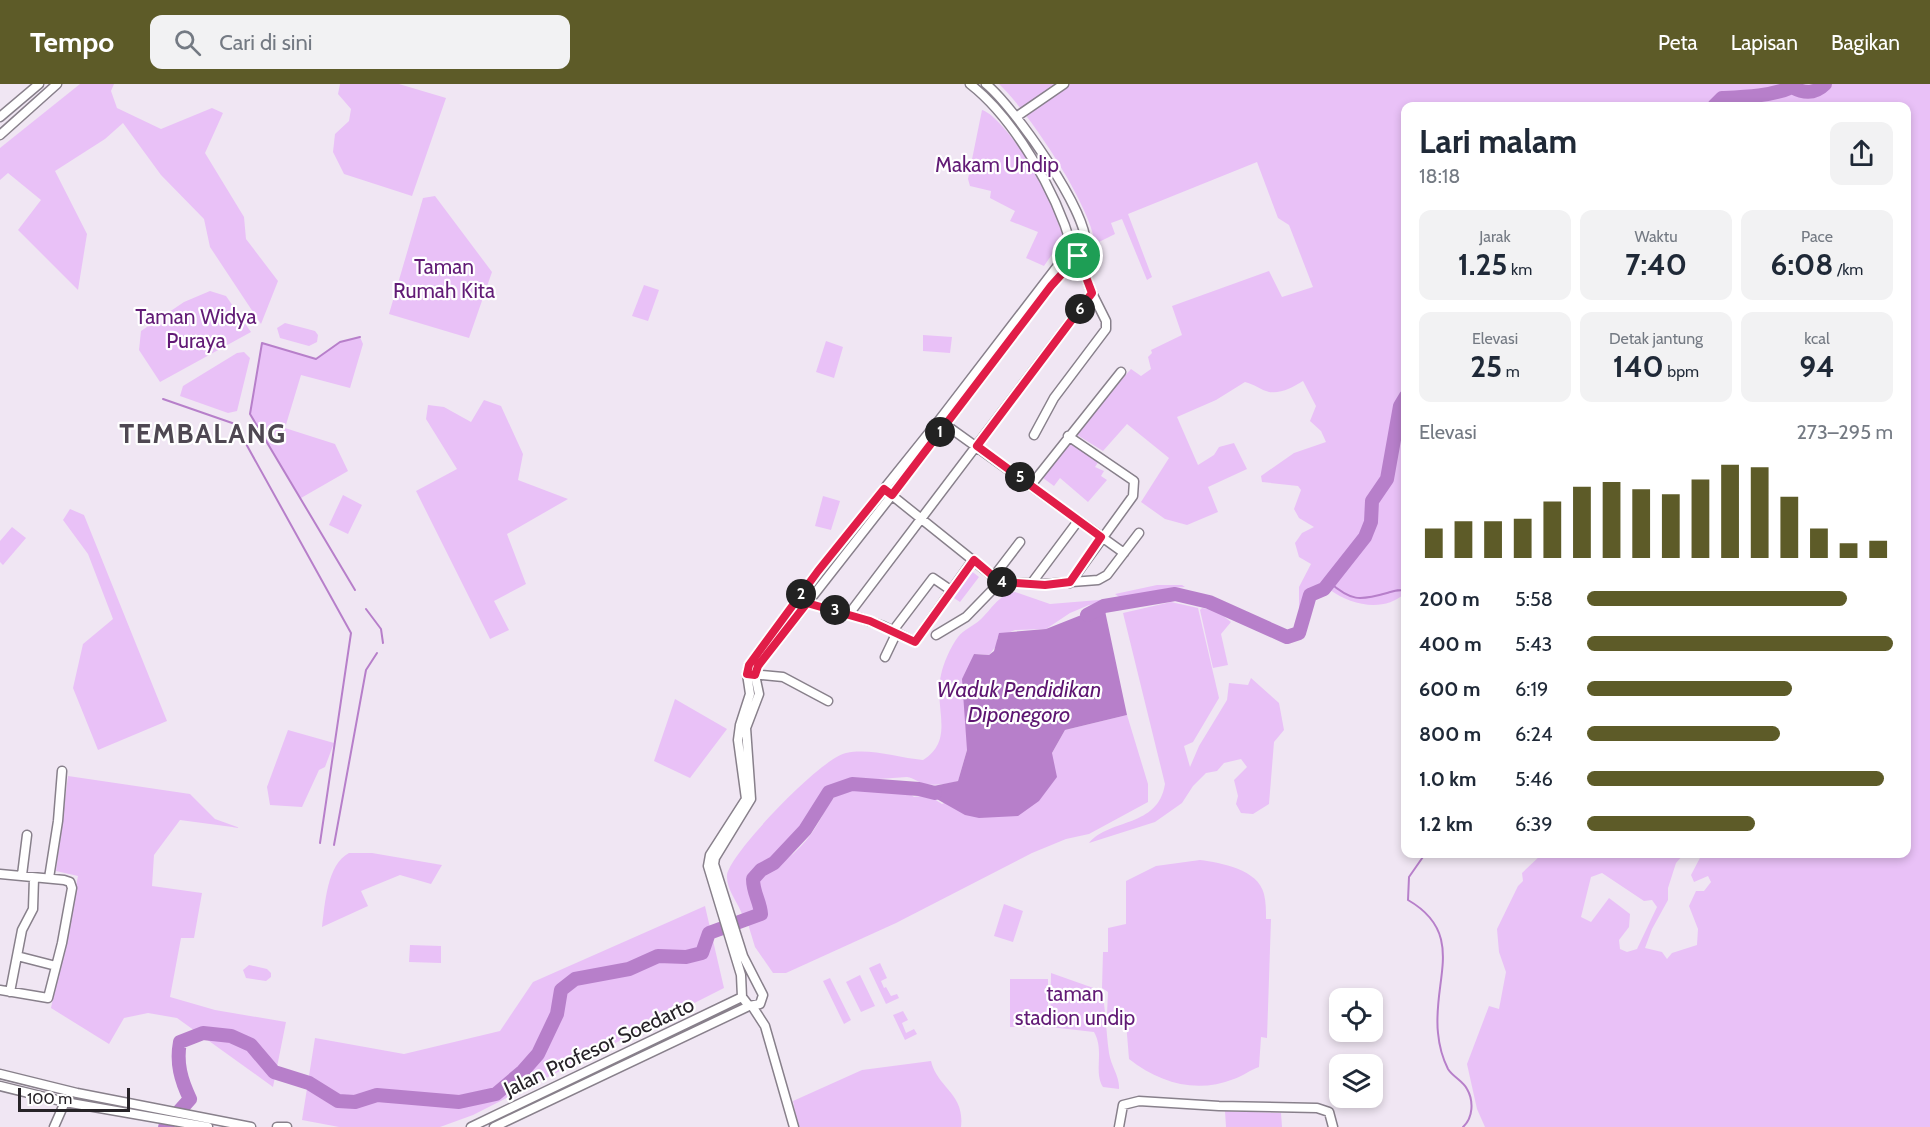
<!DOCTYPE html>
<html lang="id">
<head>
<meta charset="utf-8">
<style>
  :root { --surface:#fff; --page:#f2f2f3; --text:#1f2937; --muted:#747a83; --accent:#5d5b28 }
  body { margin:0; font-family:Cabin,sans-serif; background:var(--page); color:var(--text); height:100vh; display:flex; flex-direction:column; font-size:22px; white-space:nowrap }
  * { box-sizing:border-box; margin:0 }
  p { font-size:20px; color:var(--muted) }
  .icon { flex:none; width:33px; height:33px; fill:none; stroke:currentColor; stroke-width:2; stroke-linecap:round; stroke-linejoin:round }
  .map { position:relative; flex:1; overflow:hidden }
  .details { position:absolute; left:1401px; top:18px; width:510px; height:756px; display:flex; flex-direction:column; background:var(--surface); border-radius:12px; box-shadow:0 3px 9px #0003 }
  .details>* { flex:none }
  .controls { position:absolute; left:1329px; top:904px; display:grid; gap:12px }
  .controls a { display:grid; place-items:center; width:54px; height:54px; border-radius:12px; background:var(--surface); box-shadow:0 3px 9px #0003; font-size:30px }
  .scale { position:absolute; left:18px; bottom:15px; width:112px; box-sizing:border-box; padding-left:6px; border:3px solid #272328; border-top:0; font-size:16px; line-height:21px; white-space:nowrap; color:#272328; -webkit-text-stroke:4px #fff; paint-order:stroke }
  .pin { position:absolute; display:grid; place-items:center; width:51px; height:51px; color:#fff; margin:-26px; border:3px solid #fff; border-radius:50%; box-shadow:0 2px 6px #0007 }
  .km { position:absolute; width:30px; height:30px; margin:-15px; border-radius:50%; background:#222; color:#fff; font-size:16px; line-height:30px; text-align:center }
  .round { display:grid; place-items:center; flex:none; width:63px; height:63px; border-radius:12px; background:var(--page) }
  .head { display:flex; align-items:center; justify-content:space-between; height:102px; padding:0 18px }
  h1 { font-size:33px; font-weight:800; line-height:45px }
  .stats { display:grid; grid-template-columns:repeat(3,1fr); gap:9px; height:102px; padding:6px 18px }
  .stats div { display:grid; align-content:center; border-radius:12px; background:var(--page); text-align:center }
  .stats b { font-size:30px; font-weight:800 }
  .stats small { font-size:16px; font-weight:400 }
  .stats p { font-size:16px }
  .chart { height:168px; padding:12px 18px }
  .chart p { display:flex; justify-content:space-between }
  .chart svg { width:100%; height:108px; margin-top:6px; stroke:var(--accent); stroke-width:6 }
  ul { padding:0 18px; list-style:none; font-size:20px }
  li { display:grid; grid-template-columns:96px 72px 1fr; align-items:center; height:45px }
  li i { height:15px; border-radius:8px; background:var(--accent) }
  header { display:flex; align-items:center; gap:36px; box-sizing:border-box; height:84px; padding:0 30px; background:var(--accent); color:#fff }
  header strong { font-size:28px }
  nav { display:flex; gap:33px; margin-inline-start:auto; font-size:21px }
  .search { width:420px; height:54px; background:var(--page); display:flex; align-items:center; gap:15px; box-sizing:border-box; padding:0 21px; border-radius:12px; color:var(--muted); font-size:22px }
  .map>svg:first-child { display:block }
  .green { fill:#e9c1f7; fill-rule:evenodd }
  .water { fill:#b77fca }
  .lines { fill:none; stroke-linecap:round; stroke-linejoin:round }
  .stream { stroke:#b77fca; stroke-width:2 }
  .river { stroke:#b77fca; stroke-width:14 }
  .minor-casing { stroke:#88808b; stroke-width:11 }
  .minor { stroke:#fff; stroke-width:8 }
  .route-casing { stroke:#fff; stroke-width:12 }
  .route { stroke:#e11d48; stroke-width:8 }
  .labels { text-anchor:middle; stroke-width:4.5; stroke-linejoin:round; paint-order:stroke }
  .park-label { font-size:21px; fill:#621b76; stroke:#fff }
  .street-label { font-size:21px; fill:#272328; stroke:#fff }
  .water-label { font-size:22px; font-style:italic; fill:#5d1571; stroke:#fff }
  .district-label { font-size:27px; font-weight:bold; letter-spacing:1.5px; fill:#4f4852; stroke:#fff }
</style>
</head>
<body>
<header>
<strong>Tempo</strong>
<div class="search"><svg class="icon" aria-label="search" viewBox="0 0 24 24"><circle cx="10" cy="10" r="6"/><path d="M15 15l6 6"/></svg>Cari di sini</div>
<nav><a>Peta</a><a>Lapisan</a><a>Bagikan</a></nav>
</header>
<div class="map">
<svg width="1930" height="1043" viewBox="0 0 1930 1043">
  <rect width="100%" height="100%" fill="#f0e6f3"/>
  <!-- green -->
  <path class="green" d="M80 0H114L111 7 117 24 161 45 212 24 223 29 205 69 244 133 246 155 278 197 261 240 210 163 204 135 161 91 123 39 105 55 55 87 87 150 78 206 18 146 41 116 8 89 0 96V64Z
    M340 0H399L446 14 412 112 344 90 333 68 335 50 349 37 351 25 338 10Z
    M999 0H1930V1043H1485L1477 1025 1467 980 1489 922 1499 925 1506 888 1499 868 1497 845 1518 802 1523 797 1522 789 1542 770H1684L1676 779 1668 804V816L1652 845 1645 864 1662 868 1667 875 1672 869 1697 861 1698 845 1689 822 1696 807H1704L1711 798 1708 792 1694 798 1691 791 1702 770H1906V22H1406L1405 509C1384 529 1351 521 1330 506L1313 512 1310 523 1299 525V503L1311 480 1299 473 1295 459 1302 449 1314 443 1299 434 1294 425 1301 406 1298 402 1262 398 1261 392 1294 369 1326 358 1321 347 1310 337 1316 322 1303 297C1293 303 1281 310 1269 308 1261 306 1254 300 1245 298L1216 316 1177 333 1198 381 1214 371 1219 363 1234 359 1247 385 1208 403 1218 428 1187 441 1165 435 1141 418 1169 374 1127 340 1103 367 1074 349 1131 285 1141 292 1151 285 1148 273 1152 269 1151 266 1182 251 1172 222 1269 187 1282 213 1313 203 1289 141 1278 134 1257 78 1128 130 1152 193 1147 196 1122 135 1111 139 1115 150 1095 160C1091 121 1028 27 999 0ZM1602 789 1644 817 1652 816 1657 823 1637 865 1627 868 1620 865 1619 856 1629 843 1630 830 1609 814 1591 838 1581 833 1591 793Z
    M982 26C998 30 1033 81 1041 97 1050 115 1056 134 1064 153L1044 182 1026 174 1038 148 1010 137 1015 127 990 114 991 107 970 102 968 95Z
    M435 112 492 188 469 254 389 230 423 114Z
    M644 201 659 206 648 237 632 232Z
    M210 207 226 212 251 248 160 298 139 266 141 247 184 218Z
    M285 239 315 247 318 251 317 258 309 262 280 254 277 244Z
    M923 251 952 253 950 269 923 267Z
    M360 253 363 260 350 304 301 291 285 344 335 360 348 387 301 414 250 330 262 259 316 275 340 258Z
    M826 257 843 263 834 294 816 288Z
    M244 268 250 274 237 327 228 329 180 312 183 302 237 269Z
    M484 316 501 322 523 370 518 396 568 415 507 450 526 500 494 517 509 546 490 555 416 407 457 385 426 335 428 321 444 323 471 338Z
    M1068 357H1073L1099 377 1095 383 1104 387 1101 392 1107 396 1088 418 1060 394 1054 402 1043 394Z
    M343 411 362 421 348 450 329 441Z
    M823 412 840 417 831 446 815 442Z
    M70 425 84 431 167 637 98 666 73 604 83 560 113 535 88 470 63 436Z
    M12 443 26 454 3 481 0 478V457Z
    M970 486 979 493 960 518 951 512Z
    M1157 501H1182L1185 503 1169 504 1122 515 1115 510Z
    M1015 508 1050 520 1111 515V518L1089 521 1070 529 1046 545 1015 546 997 554V561L989 571 974 570 962 603 967 635V666L958 697C948 700 935 702 924 700 918 698 914 694 907 693L850 697 825 704 803 742 751 793V814L757 826 743 833C739 819 726 806 727 791 730 769 822 673 846 669 871 664 898 674 923 676 956 655 933 623 941 591 943 580 951 562 958 553 963 546 973 542 980 536 992 525 998 511 1015 508Z
    M1171 518 1198 524 1219 614 1193 658 1184 662 1190 683 1199 662 1227 616 1229 599 1248 601 1251 594 1279 619 1284 646 1274 658 1269 720 1253 730 1241 729 1236 720 1238 712 1234 696 1247 683 1241 675 1224 679 1217 687 1206 689 1193 702 1182 719 1155 738 1089 759C1110 734 1158 744 1165 700L1123 529Z
    M1202 524 1217 527 1231 538 1221 550 1228 581 1213 584 1200 526Z
    M675 615 727 645 690 694 654 677Z
    M1127 631 1148 700V718L1089 750 1066 755 1032 769 896 839 786 889H773L755 863 748 840 766 833 764 818 757 807 762 790C785 779 804 763 817 741 823 732 829 716 838 710 854 698 899 701 914 713L928 711 942 720 1052 669 1065 646Z
    M288 646 334 659 325 683 319 686 302 723 270 721 267 703Z
    M68 692 190 710 215 735 240 744 180 736 154 771 152 802 202 809 194 854H181L170 913 215 926 286 938 273 1003 177 934 148 929 124 934 109 960 51 924 78 792 56 787Z
    M349 769H372L442 781 431 800 400 791 361 807 368 822 322 843C325 820 327 780 349 769Z
    M1200 776C1221 779 1258 785 1264 810 1266 818 1266 827 1266 835H1271L1267 954 1261 953 1259 983C1250 986 1243 992 1234 995 1196 1010 1160 999 1129 975L1126 938 1107 931 1108 908 1102 904 1103 868H1108V844L1126 840V797L1156 782Z
    M1004 820 1023 827 1013 858 994 852Z
    M705 822 724 904 473 1031 440 1043H339L302 1036 315 954 404 970 500 947 533 898Z
    M410 861 441 862V879L409 878Z
    M880 879 887 894 881 897 884 904 886 903 891 912 897 910 899 914 886 920 869 884Z
    M249 881 267 885 271 889V893L266 897 246 894 243 886Z
    M1051 889 1102 907C1106 928 1106 948 1109 969 1111 982 1120 993 1119 1005L1103 1003C1093 987 1105 967 1094 948L1050 943Z
    M860 891 875 922 861 928 846 898Z
    M830 894 851 936 844 940 823 897Z
    M1010 895H1048V943H1010Z
    M903 927 908 936 902 939 906 949 914 945 917 950 905 956 893 931Z
    M931 977C938 1005 965 1009 961 1043H798L793 1017 862 986Z
    M1225 1027 1281 1029 1282 1043H1226Z"/>
  <!-- water -->
  <path class="water" d="M1104 522 1127 631 1065 646 1052 669 1057 693 1039 717 1018 732 979 734 965 731 919 705 958 697 967 666 962 595 974 570 989 571 994 567 999 549 1046 545Z"/>
  <g class="lines">
    <!-- stream -->
    <path class="stream" d="M163 315 235 340 351 549 320 759
      M1329 498C1351 517 1359 517 1387 509 1394 507 1399 505 1406 507
      M355 506 250 330 262 259 316 275 340 258 360 253
      M366 525 381 545 383 559
      M334 761 366 586 377 569
      M1425 770 1409 793 1408 816C1467 850 1432 897 1438 949 1439 960 1443 975 1448 985 1453 993 1463 997 1467 1005 1474 1017 1473 1034 1463 1043"/>
    <!-- river -->
    <path class="river" d="M1714 22 1722 14C1744 13 1772 12 1792 3 1805 10 1815 10 1825 0
      M1087 531 1104 522 1175 510 1209 518 1287 553 1299 549 1310 511 1324 505 1365 453 1371 438 1372 417 1387 395 1400 322 1406 312
      M165 1043 190 1015C181 996 176 979 180 958L203 949 231 952 251 961 274 988 309 999 338 1017 355 1018 377 1011 459 1018 496 1010 523 987 538 970 557 930 561 906 575 895 629 885 658 872 686 873 702 869 709 849 761 830C760 817 753 809 753 795L761 786 774 779 805 746 829 708 852 700 919 705 935 709"/>
    <defs>
      <path id="minor" d="M970 0C1015 35 1056 108 1072 163L940 335 818 487 749 581 747 590 750 610 740 641 738 656 746 715 710 771 708 782 741 891 742 913 749 922 760 920 763 911 743 872 714 780 715 774 751 715 746 644 759 610 755 591 758 582 892 411 1051 202 1086 162C1088 127 1014 23 986 0
        M0 33 39 0
        M1016 33 1064 0
        M0 51 57 0
        M946 341 1124 469
        M1034 351 1054 314 1106 245V237L1092 209
        M1068 352 1134 397 1133 412 1070 499
        M1031 401 1121 288
        M889 409 1000 498 1045 500 1098 496 1107 491 1139 449
        M994 492 1020 458
        M1031 500 1078 437
        M807 519 849 530 1092 209 1076 168
        M849 530 883 542 915 558 973 476
        M892 548 933 494 952 507
        M936 551 966 533 1000 498
        M885 573 896 550
        M750 590 783 593 828 617
        M0 790 64 796 70 798 72 804 62 859 48 914 0 906
        M22 791 27 751
        M49 794 58 737 62 687
        M17 872 56 882
        M10 908 22 846 33 825 34 794
        M752 922 765 942 794 1043
        M0 990 77 1009 251 1043
        M0 1002 65 1018 208 1043
        M54 1043 65 1018
        M277 1043H287
        M471 1043 742 913
        M494 1043 749 922
        M1119 1043 1123 1021 1139 1017 1219 1022 1317 1024 1329 1028 1333 1043"/>
    </defs>
    <!-- minor casing -->
    <use href="#minor" class="minor-casing"/>
    <!-- minor -->
    <use href="#minor" class="minor"/>
  </g>
  <g class="lines">
    <defs>
      <path id="route" d="M1078 172 1092 209 977 362 1101 453 1070 498 1045 501 1000 498 974 476 915 558 870 537 807 519 758 582 755 591 747 590 749 581 818 487 884 405 892 411 1051 202Z"/>
    </defs>
    <!-- route casing -->
    <use href="#route" class="route-casing"/>
    <!-- route -->
    <use href="#route" class="route"/>
  </g>
  <g class="labels">
    <!-- park labels -->
    <g class="park-label">
      <text x="997" y="88">Makam Undip</text>
      <text x="444" y="190">Taman<tspan x="444" dy="24">Rumah Kita</tspan></text>
      <text x="196" y="240">Taman Widya<tspan x="196" dy="24">Puraya</tspan></text>
      <text x="1075" y="917">taman<tspan x="1075" dy="24">stadion undip</tspan></text>
    </g>
    <!-- street labels -->
    <g class="street-label">
      <text transform="translate(599 963) rotate(-25)" y="7">Jalan Profesor Soedarto</text>
    </g>
    <!-- water labels -->
    <g class="water-label">
      <text x="1019" y="613">Waduk Pendidikan<tspan x="1019" dy="25">Diponegoro</tspan></text>
    </g>
    <!-- district labels -->
    <g class="district-label">
      <text x="203" y="359">TEMBALANG</text>
    </g>
  </g>
</svg>
<div class="controls">
<a><svg class="icon" aria-label="locate" viewBox="0 0 24 24"><circle cx="12" cy="12" r="6"/><path d="M12 2v4M12 18v4M2 12h4M18 12h4"/></svg></a>
<a><svg class="icon" aria-label="layers" viewBox="0 0 24 24"><path d="M12 4l9 5-9 5-9-5zM3 14l9 5 9-5"/></svg></a>
</div>
<div class="scale">100 m</div>
<div class="pin" style="left:1078px;top:172px;background:#1e9e55"><svg class="icon" aria-label="arrive" viewBox="0 0 24 24"><path d="M6 21V4h12l-3 4 3 4H6"/></svg></div>
<b class="km" style="left:940px;top:348px">1</b>
<b class="km" style="left:801px;top:510px">2</b>
<b class="km" style="left:835px;top:526px">3</b>
<b class="km" style="left:1002px;top:498px">4</b>
<b class="km" style="left:1020px;top:393px">5</b>
<b class="km" style="left:1080px;top:225px">6</b>
<section class="details">
<div class="head"><div><h1>Lari malam</h1><p>18:18</p></div><a class="round"><svg class="icon" aria-label="share" viewBox="0 0 24 24"><path d="M12 15V3M7 8l5-5 5 5M5 13v7h14v-7"/></svg></a></div>
<div class="stats">
<div><p>Jarak</p><b>1.25<small> km</small></b></div>
<div><p>Waktu</p><b>7:40</b></div>
<div><p>Pace</p><b>6:08<small> /km</small></b></div>
</div>
<div class="stats">
<div><p>Elevasi</p><b>25<small> m</small></b></div>
<div><p>Detak jantung</p><b>140<small> bpm</small></b></div>
<div><p>kcal</p><b>94</b></div>
</div>
<div class="chart"><p><span>Elevasi</span>273–295 m</p>
<svg viewBox="0 0 160 44" preserveAspectRatio="none"><path d="M5 44V32M15 44V29M25 44V29M35 44V28M45 44V21M55 44V15M65 44V13M75 44V16M85 44V18M95 44V12M105 44V6M115 44V7M125 44V19M135 44V32M145 44V38M155 44V37"/></svg>
</div>
<ul>
<li><b>200 m</b>5:58<i style="width:85%"></i></li>
<li><b>400 m</b>5:43<i style="width:100%"></i></li>
<li><b>600 m</b>6:19<i style="width:67%"></i></li>
<li><b>800 m</b>6:24<i style="width:63%"></i></li>
<li><b>1.0 km</b>5:46<i style="width:97%"></i></li>
<li><b>1.2 km</b>6:39<i style="width:55%"></i></li>
</ul>
</section>
</div>
</body>
</html>
